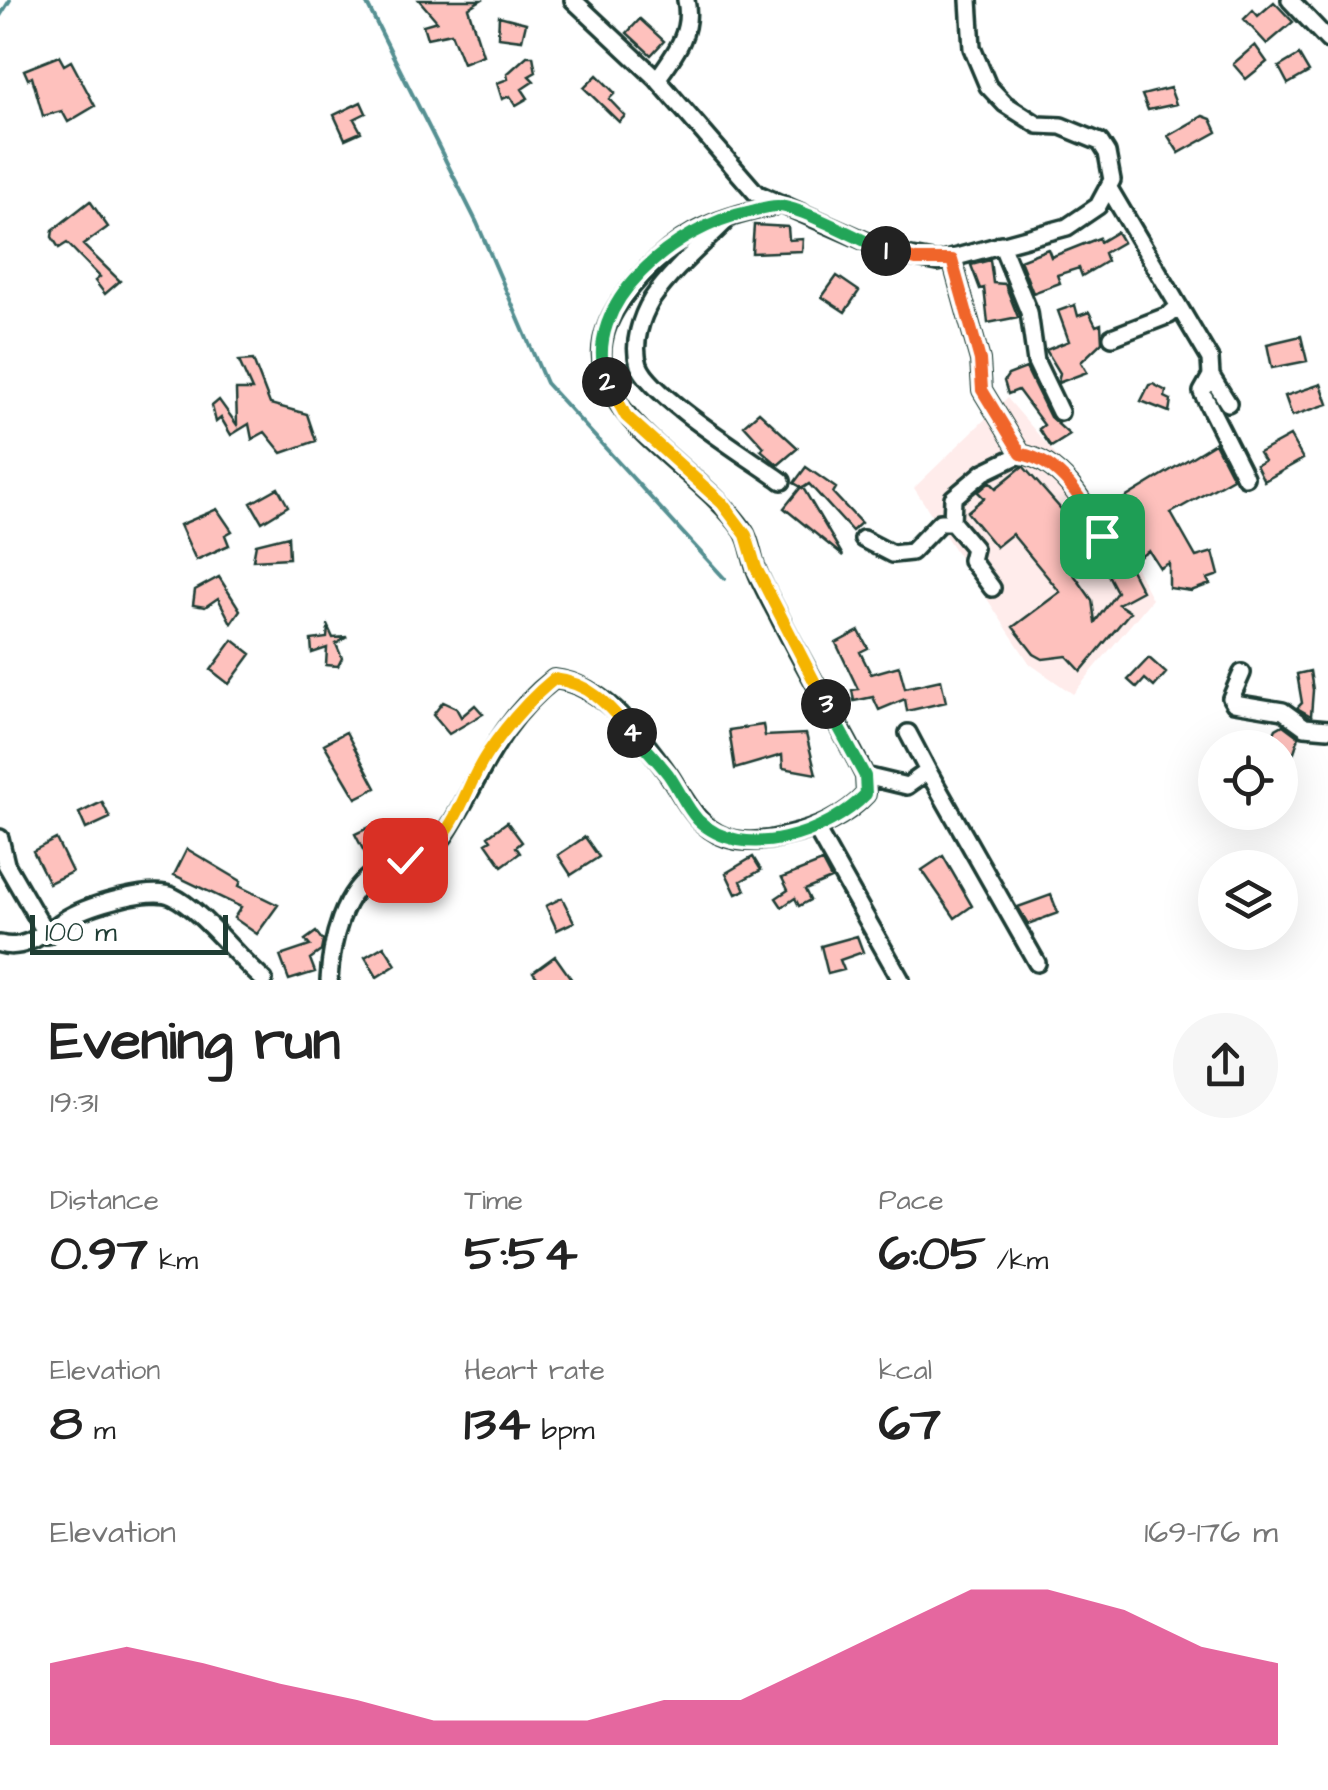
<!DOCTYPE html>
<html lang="en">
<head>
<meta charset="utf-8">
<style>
  :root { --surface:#fff; --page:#f6f6f6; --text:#222; --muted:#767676; --accent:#db2777 }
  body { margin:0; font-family:"Architects Daughter",sans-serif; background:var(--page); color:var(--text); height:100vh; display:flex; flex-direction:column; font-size:38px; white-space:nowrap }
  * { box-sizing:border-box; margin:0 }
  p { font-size:32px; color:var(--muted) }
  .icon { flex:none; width:55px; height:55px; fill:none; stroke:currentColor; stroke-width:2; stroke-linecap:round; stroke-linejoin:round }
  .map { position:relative; height:980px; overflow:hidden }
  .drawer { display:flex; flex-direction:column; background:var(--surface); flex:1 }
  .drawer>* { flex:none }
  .tools { position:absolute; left:1198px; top:730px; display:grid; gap:20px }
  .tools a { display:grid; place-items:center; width:100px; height:100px; border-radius:50%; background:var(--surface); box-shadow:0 10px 40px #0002; font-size:50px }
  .scale { position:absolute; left:30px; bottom:25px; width:198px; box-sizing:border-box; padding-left:10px; border:5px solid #1f3d34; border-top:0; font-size:28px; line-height:35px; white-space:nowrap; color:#1f3d34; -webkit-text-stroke:8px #fff; paint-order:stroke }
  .pin { position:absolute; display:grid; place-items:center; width:85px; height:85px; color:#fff; margin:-42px; border-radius:20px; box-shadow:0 5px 15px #0006 }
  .km { position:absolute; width:50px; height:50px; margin:-25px; border-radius:50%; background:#222; color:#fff; font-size:28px; line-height:50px; text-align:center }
  .round { display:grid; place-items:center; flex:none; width:105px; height:105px; border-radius:52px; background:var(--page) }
  .headline { display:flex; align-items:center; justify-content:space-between; height:170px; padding:0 50px }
  h1 { font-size:55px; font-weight:700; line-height:75px }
  .metrics { display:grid; grid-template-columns:repeat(3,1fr); gap:15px; height:170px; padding:10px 50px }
  .metrics div { display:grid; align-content:center }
  .metrics b { font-size:50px; font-weight:700 }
  .metrics small { font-size:28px; font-weight:400 }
  .metrics p { font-size:28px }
  .chart { height:280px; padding:20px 50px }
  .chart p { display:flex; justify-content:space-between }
  .chart svg { width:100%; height:180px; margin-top:10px; fill:var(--accent); opacity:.7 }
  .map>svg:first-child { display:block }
  .built { fill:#ffeceb }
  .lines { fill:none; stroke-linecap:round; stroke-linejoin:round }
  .stream { stroke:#549092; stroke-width:4 }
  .building { fill:#fec1bd; stroke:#1f3d34; stroke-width:2.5 }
  .minor-casing { stroke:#1f3d34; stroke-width:22 }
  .minor { stroke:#fff; stroke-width:15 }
  .split-1-casing { stroke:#fff; stroke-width:20 }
  .split-2-casing { stroke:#fff; stroke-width:20 }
  .split-3-casing { stroke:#fff; stroke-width:20 }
  .split-4-casing { stroke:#fff; stroke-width:20 }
  .split-5-casing { stroke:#fff; stroke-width:20 }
  .split-1 { stroke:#f0652b; stroke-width:12 }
  .split-2 { stroke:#22a559; stroke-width:12 }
  .split-3 { stroke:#f5b400; stroke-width:12 }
  .split-4 { stroke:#22a559; stroke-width:12 }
  .split-5 { stroke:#f5b400; stroke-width:12 }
</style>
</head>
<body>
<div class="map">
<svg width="1328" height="980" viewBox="0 0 1328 980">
  <rect width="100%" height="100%" fill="#fff"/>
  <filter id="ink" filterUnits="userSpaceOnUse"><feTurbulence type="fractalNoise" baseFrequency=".01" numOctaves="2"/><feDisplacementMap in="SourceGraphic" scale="20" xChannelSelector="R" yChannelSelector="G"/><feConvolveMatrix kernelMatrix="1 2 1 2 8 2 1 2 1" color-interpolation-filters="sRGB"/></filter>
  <g filter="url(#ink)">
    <!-- built -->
    <path class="built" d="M1007 398 1109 517 1152 599 1073 694 1030 664 914 488Z"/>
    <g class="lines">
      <!-- stream -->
      <path class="stream" d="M365 0 477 223 546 383 725 579
        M0 16 10 0"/>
    </g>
    <!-- building -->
    <path class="building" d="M419 0H481L468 8 483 55 463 63 451 33 427 38 423 25 437 21Z
      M1274 2 1293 22 1267 44 1244 19 1253 10 1258 16Z
      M499 16 526 23 522 40 498 37Z
      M640 19 664 41 651 55 627 33Z
      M1255 45 1267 62 1246 79 1233 64Z
      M1299 55 1309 72 1288 84 1279 67Z
      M59 56 64 65 71 61 95 106 68 122 62 111 43 116 32 77 28 79 24 70Z
      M527 56H533L536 72 529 76 534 81 522 89 528 98 516 105 510 96 502 99 497 83 508 79 507 74Z
      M597 75 615 93 609 99 625 116 619 122 584 88Z
      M1170 88 1176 104 1148 110 1142 95Z
      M361 102 366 113 354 119 361 132 345 139 334 115Z
      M1203 116 1211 119 1217 132 1179 153 1168 136Z
      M90 201 108 227 83 245 120 281 105 294 95 281 100 277 67 243 59 248 52 237 53 230Z
      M754 225 788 227 789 240 803 239 802 251 752 253Z
      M1117 232 1123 242 1104 253 1107 261 1082 276 1079 268 1057 275 1060 283 1033 293 1020 260 1048 249 1051 257 1099 238 1100 242Z
      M990 260 993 283 1005 284 1018 317 988 323 984 288 980 289 971 265Z
      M837 276 859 291 845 312 822 297Z
      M1075 305 1078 316 1089 312 1096 326 1101 324 1102 342 1081 362 1087 372 1058 383 1060 373 1046 350 1069 341 1058 311Z
      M1301 336 1307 361 1272 368 1267 344Z
      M253 360 270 404 307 414 316 441 282 453 265 432 252 439 249 424 231 435 221 418 216 422 212 406 219 400 237 425 236 390H252L239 361Z
      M1026 368 1050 417 1070 435 1051 447 1039 429 1044 425 1018 390 1008 394 1004 381 1008 375Z
      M1153 384 1166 391 1165 397 1171 400 1169 412 1141 401 1149 385Z
      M1321 384 1328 404 1292 416 1285 396Z
      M759 412 798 448 778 465 761 450 764 447 744 425Z
      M1290 436 1303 459 1264 481 1256 465 1264 461 1259 453Z
      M1215 443 1233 478 1171 513 1196 557 1213 552 1219 575 1207 579 1210 584 1191 591 1169 588V563L1160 568 1149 551 1130 563 1102 512Z
      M1023 466 1090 542 1068 566 1092 600 1095 622 1117 592 1104 567 1124 556 1142 591 1118 604 1130 612 1081 671 1067 656 1043 659 1034 654 1013 627 1060 592 1012 534 996 547 967 512 984 498 978 492 990 482 996 488Z
      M806 467 836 488 833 493 861 523 852 531 809 484 803 488 843 556 784 508 801 487 794 483Z
      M278 488 288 506 262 522 251 503Z
      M217 509 232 531 225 535 229 545 196 560 180 525Z
      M288 536 289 558 253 560 256 544Z
      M219 577 240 610 231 623 218 598 205 607 193 605 195 590Z
      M328 627 333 638 347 637 336 644 342 658 338 666 326 665 327 648 312 653 311 640 327 638Z
      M859 631 868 648 860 652 871 674 899 666 905 688 941 680 946 702 907 711 905 699 879 710 873 697 854 701 852 690 858 689 836 643Z
      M233 640 251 654 229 684 211 670Z
      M1149 658 1166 673 1154 687 1145 679 1137 688 1128 680Z
      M1310 671 1313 690 1311 716 1297 708 1302 703 1297 674Z
      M443 702 456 708 461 717 475 705 483 714 449 734 433 715Z
      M763 725 765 736 806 734 816 774 783 768 782 755 735 769 729 730Z
      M1283 725 1299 737 1293 755 1268 746 1276 729Z
      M346 732 376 788 356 798 324 744Z
      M102 802 110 818 86 829 79 813Z
      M507 822 522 842 516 847 520 853 502 866 486 843 491 840 488 836Z
      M372 826 385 852 369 861 355 834Z
      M585 837 599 857 571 875 558 855Z
      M56 839 72 872 49 883 33 851Z
      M187 849 241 881 239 886 278 905 257 934 234 918 241 907 174 875Z
      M943 856 972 906 955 918 922 870Z
      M753 857 761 870 741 881 745 890 736 894 726 873Z
      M822 862 831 879 805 890 810 900 799 906 795 898 782 907 776 898 788 890 782 878Z
      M1051 895 1058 913 1028 924 1018 907Z
      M562 898 574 922 557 930 546 906Z
      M316 932 323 941 321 951 310 959 315 972 289 980 280 956 310 946 305 940Z
      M857 936 863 952 840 960 844 970 828 974 821 946Z
      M384 946 396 965 377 977 365 957Z
      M555 956 572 980H539L533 972Z"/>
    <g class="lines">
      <defs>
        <path id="minor" d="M573 0 657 79 756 193 895 254 938 262 1067 227 1098 206 1112 180 1107 153 1100 142 1061 126 1038 125 1005 104 988 86 972 48 969 0
          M1290 0 1328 40
          M657 79C675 54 693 32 686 0
          M1110 190 1210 359 1211 376 1202 392 1245 477
          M726 221C701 246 672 270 652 299 641 317 632 344 639 365 649 395 753 460 782 481
          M1001 244 1029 312 1036 362 1060 412
          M952 260 980 360 982 390 1021 454C1061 461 1084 502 1102 535
          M1112 337 1169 315 1177 308
          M1211 376 1228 403
          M952 522 953 498 984 472 1021 454
          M863 539 892 554 911 552 940 522H952L974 548 971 560 992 588
          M1242 673 1231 698 1234 703 1283 711 1305 727 1328 729
          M908 733 928 771
          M865 776 907 786 928 771 1037 963
          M816 829 901 980
          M0 838 6 864 47 935
          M0 944C26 952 49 929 69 917 90 905 153 886 172 896 202 910 236 957 264 980
          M329 980C331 943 342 891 377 871 400 858 428 859 444 836 482 778 496 724 554 679 603 684 642 737 669 775 684 798 697 827 725 837 743 844 768 841 786 836 817 829 844 818 866 794L865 776C838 721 805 669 778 614 770 599 761 583 755 566 751 554 750 540 743 530 691 455 539 397 630 289 675 234 710 219 778 205"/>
      </defs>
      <!-- minor casing -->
      <use href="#minor" class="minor-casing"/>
      <!-- minor -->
      <use href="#minor" class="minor"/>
    </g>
  </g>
  <g class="lines" filter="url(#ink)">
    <defs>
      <path id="split-1" d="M886 251 916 260H952L980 360 982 390 1021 454C1061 461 1084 502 1102 536"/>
      <path id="split-2" d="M607 382C578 303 679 226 748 212 757 210 770 205 779 206 802 208 861 240 886 251"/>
      <path id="split-3" d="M607 382 626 416 722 503 746 535 756 568 826 704"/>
      <path id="split-4" d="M632 733C644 746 657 760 668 774 678 788 686 807 698 820 743 864 829 833 866 794L865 776 826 704"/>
      <path id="split-5" d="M405 860C459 841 458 798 487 754 507 725 527 701 554 679 591 683 609 706 632 733"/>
    </defs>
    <!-- split-1 casing -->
    <use href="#split-1" class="split-1-casing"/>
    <!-- split-2 casing -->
    <use href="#split-2" class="split-2-casing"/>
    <!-- split-3 casing -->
    <use href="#split-3" class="split-3-casing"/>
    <!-- split-4 casing -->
    <use href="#split-4" class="split-4-casing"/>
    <!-- split-5 casing -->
    <use href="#split-5" class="split-5-casing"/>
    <!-- split-1 -->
    <use href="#split-1" class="split-1"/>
    <!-- split-2 -->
    <use href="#split-2" class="split-2"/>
    <!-- split-3 -->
    <use href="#split-3" class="split-3"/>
    <!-- split-4 -->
    <use href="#split-4" class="split-4"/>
    <!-- split-5 -->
    <use href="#split-5" class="split-5"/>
  </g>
</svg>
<div class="tools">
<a><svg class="icon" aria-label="locate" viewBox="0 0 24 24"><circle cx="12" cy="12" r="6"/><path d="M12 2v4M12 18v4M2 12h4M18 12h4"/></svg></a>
<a><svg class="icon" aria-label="layers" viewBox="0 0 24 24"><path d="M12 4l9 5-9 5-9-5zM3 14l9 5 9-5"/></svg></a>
</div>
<div class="scale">100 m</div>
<div class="pin" style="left:1102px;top:536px;background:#1e9e55"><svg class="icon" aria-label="arrive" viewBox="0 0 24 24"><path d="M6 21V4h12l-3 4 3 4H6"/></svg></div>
<div class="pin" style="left:405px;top:860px;background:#d93025"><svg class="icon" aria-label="check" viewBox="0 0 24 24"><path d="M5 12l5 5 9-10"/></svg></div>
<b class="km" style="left:886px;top:251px">1</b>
<b class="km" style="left:607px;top:382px">2</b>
<b class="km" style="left:826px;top:704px">3</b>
<b class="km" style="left:632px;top:733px">4</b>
</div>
<section class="drawer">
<div class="headline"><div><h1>Evening run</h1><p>19:31</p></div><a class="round"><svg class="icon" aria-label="share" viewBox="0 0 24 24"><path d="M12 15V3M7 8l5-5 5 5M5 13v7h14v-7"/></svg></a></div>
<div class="metrics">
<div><p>Distance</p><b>0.97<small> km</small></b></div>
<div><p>Time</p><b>5:54</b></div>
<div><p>Pace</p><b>6:05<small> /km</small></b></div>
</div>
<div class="metrics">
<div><p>Elevation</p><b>8<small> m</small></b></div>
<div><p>Heart rate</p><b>134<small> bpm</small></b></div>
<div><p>kcal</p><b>67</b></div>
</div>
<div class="chart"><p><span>Elevation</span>169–176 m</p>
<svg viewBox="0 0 160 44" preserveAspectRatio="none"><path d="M0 44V24L10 20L20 24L30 29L40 33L50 38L60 38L70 38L80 33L90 33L100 24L110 15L120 6L130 6L140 11L150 20L160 24V44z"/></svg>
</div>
</section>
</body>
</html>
